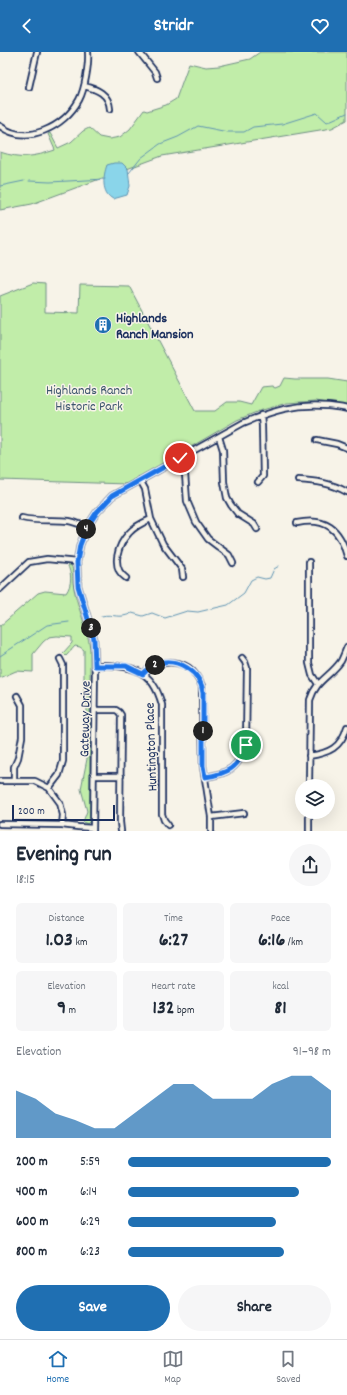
<!DOCTYPE html>
<html lang="en">
<head>
<meta charset="utf-8">
<style>
  :root { --surface:#fff; --page:#f6f6f7; --text:#1f2937; --muted:#747a83; --line:#e0e1e3; --accent:#1f6fb2 }
  body { margin:0; font-family:Dekko,sans-serif; background:var(--page); color:var(--text); height:100vh; display:flex; flex-direction:column; font-size:15px; white-space:nowrap }
  * { box-sizing:border-box; margin:0 }
  p { font-size:13px; color:var(--muted) }
  .icon { flex:none; width:22px; height:22px; fill:none; stroke:currentColor; stroke-width:2; stroke-linecap:round; stroke-linejoin:round }
  .map { position:relative; height:779px; overflow:hidden }
  .drawer { display:flex; flex-direction:column; background:var(--surface); flex:1 }
  .drawer>* { flex:none }
  .tools { position:absolute; left:295px; top:727px; display:grid; gap:8px }
  .tools a { display:grid; place-items:center; width:40px; height:40px; border-radius:50%; background:var(--surface); box-shadow:0 4px 16px #0002; font-size:20px }
  .scale { position:absolute; left:12px; bottom:10px; width:103px; box-sizing:border-box; padding-left:4px; border:2px solid #1b2f5e; border-top:0; font-size:11px; line-height:14px; white-space:nowrap; color:#1b2f5e; -webkit-text-stroke:3px #f7f3e8; paint-order:stroke }
  .pin { position:absolute; display:grid; place-items:center; width:34px; height:34px; color:#fff; margin:-17px; border:2px solid #fff; border-radius:50%; box-shadow:0 1px 4px #0007 }
  .km { position:absolute; width:20px; height:20px; margin:-10px; border-radius:50%; background:#222; color:#fff; font-size:11px; line-height:20px; text-align:center }
  .round { display:grid; place-items:center; flex:none; width:42px; height:42px; border-radius:21px; background:var(--page) }
  .head { display:flex; align-items:center; justify-content:space-between; height:68px; padding:0 16px }
  h1 { font-size:22px; font-weight:700; line-height:30px }
  .stats { display:grid; grid-template-columns:repeat(3,1fr); gap:6px; height:68px; padding:4px 16px }
  .stats div { display:grid; align-content:center; border-radius:6px; background:var(--page); text-align:center }
  .stats b { font-size:20px; font-weight:700 }
  .stats small { font-size:11px; font-weight:400 }
  .stats p { font-size:11px }
  .chart { height:112px; padding:8px 16px }
  .chart p { display:flex; justify-content:space-between }
  .chart svg { width:100%; height:72px; margin-top:4px; fill:var(--accent); opacity:.7 }
  .primary-button { display:flex; gap:8px; margin-top:auto; padding:8px 16px }
  .primary-button a { flex:1; height:46px; border-radius:24px; background:var(--accent); color:#fff; font-size:16px; font-weight:700; line-height:46px; text-align:center }
  .primary-button a+a { background:var(--page); color:var(--text) }
  ul { padding:0 16px; list-style:none; font-size:13px }
  li { display:grid; grid-template-columns:64px 48px 1fr; align-items:center; height:30px }
  li i { height:10px; border-radius:5px; background:var(--accent) }
  header { display:flex; justify-content:space-between; align-items:center; height:52px; padding:0 16px; background:var(--accent); color:#fff; font-size:18px; font-weight:700 }
  .menu { display:flex; justify-content:space-around; align-items:center; height:56px; border-top:1px solid var(--line); background:var(--surface); font-size:11px; color:var(--muted) }
  .menu a { display:grid; justify-items:center; gap:2px }
  .menu .current { color:var(--accent) }
  .map>svg:first-child { display:block }
  .green { fill:#c1eda9; stroke:#6e8e84 }
  .water { fill:#8ad5ea; stroke:#5e93b2 }
  .lines { fill:none; stroke-linecap:round; stroke-linejoin:round }
  .stream { stroke:#5e93b2; stroke-width:1 }
  .minor-casing { stroke:#1b2f5e; stroke-width:8 }
  .minor { stroke:#f7f3e8; stroke-width:4.5 }
  .route-casing { stroke:#fff; stroke-width:8 }
  .route { stroke:#1a73e8; stroke-width:5 }
  .labels { text-anchor:middle; stroke-width:3; stroke-linejoin:round; paint-order:stroke }
  .poi-label { font-size:14px; font-weight:bold; fill:#1b2f5e; stroke:#f7f3e8; text-anchor:start }
  .park-label { font-size:14px; fill:#3c556d; stroke:#f7f3e8 }
  .street-label { font-size:14px; fill:#1b2f5e; stroke:#f7f3e8 }
</style>
</head>
<body>
<header><svg class="icon" aria-label="back" viewBox="0 0 24 24"><path d="M15 5l-7 7 7 7"/></svg>Stridr<svg class="icon" aria-label="heart" viewBox="0 0 24 24"><path d="M12 20l-8-8c-3-5 5-10 8-4 3-6 11-1 8 4z"/></svg></header>
<div class="map">
<svg width="347" height="779" viewBox="0 0 347 779">
  <rect width="100%" height="100%" fill="#f7f3e8"/>
  <filter id="ink" filterUnits="userSpaceOnUse"><feTurbulence type="fractalNoise" baseFrequency=".025" numOctaves="2"/><feDisplacementMap in="SourceGraphic" scale="8" xChannelSelector="R" yChannelSelector="G"/><feConvolveMatrix kernelMatrix="1 2 1 2 8 2 1 2 1" color-interpolation-filters="sRGB"/></filter>
  <g filter="url(#ink)">
    <!-- green -->
    <path class="green" d="M260 0H347V68L332 76 162 104 32 152 0 158V100C21 107 34 105 55 98L48 82 50 81 58 96 71 90 83 79 89 76 99 85 109 87 120 85 130 77 144 58 147 59 166 53 176 47 189 11 206 15 219 14 250 7Z
      M33 231 45 232V260L79 261 80 233 129 234 195 359H215L227 350H239L251 353 261 335 272 334 275 336 280 334 284 326 295 327H328L347 330V354L316 349 287 351 259 359 237 368 127 432 0 428V244Z
      M67 512 71 513C74 519 72 525 73 531 76 553 87 574 90 596V769L87 772 83 770 87 759 81 737 87 707V640L84 639V598L80 595 75 594 66 604 63 601 72 591V585L57 584 49 585 43 590 33 602V620L16 619 0 626V574L38 541 45 539 66 541C72 533 72 521 67 512Z"/>
    <!-- water -->
    <path class="water" d="M114 111H122L128 117 130 134 127 143 113 147C101 141 103 124 107 113Z"/>
    <g class="lines">
      <!-- stream -->
      <path class="stream" d="M129 121 141 106 160 92 178 85 198 74 228 80H244L253 75 282 72 317 61 327 70 347 61
        M29 129 50 130 105 127
        M0 134 24 129
        M101 564C115 561 118 568 132 561L143 564 152 561 165 566 187 559 198 560 228 553 244 541 251 528 257 525 265 527 270 526 274 517 279 514
        M0 604 47 573 69 570"/>
      <defs>
        <path id="minor" d="M139 0 155 20 157 26
          M84 34C97 37 109 42 110 57
          M29 35 37 0
          M0 74C27 94 64 75 79 48 85 37 89 12 88 0
          M219 385 223 398 224 430 227 446 231 453 238 462 254 472 257 477
          M317 388 337 392 347 396
          M180 406 185 422 187 449 196 470 208 487 229 503 233 511
          M140 428 145 437 151 467 163 492 182 517 183 525
          M298 428C316 429 331 431 347 440
          M258 430 263 424 262 374 261 363
          M22 466C37 470 53 467 69 469 75 470 81 473 87 475
          M297 471C326 465 340 477 347 504
          M309 510V611L312 623 318 632
          M126 526C110 515 118 493 129 481 135 474 144 470 151 467
          M0 537 29 510 47 507 77 510
          M95 613C129 614 152 614 162 653V762L164 768 168 773
          M143 622C156 610 173 606 189 616 195 620 199 628 202 634L203 714 211 765V779
          M95 658H116L119 660 121 663 120 770 121 779
          M309 704C329 701 341 696 347 675
          M94 724H121
          M205 725C227 722 239 716 246 693L247 616 245 610 242 606
          M0 729H35L49 736 60 751 63 763 62 773
          M14 729V715L18 706 22 685V653L17 644
          M309 734 310 648C316 628 330 625 341 609 343 605 345 600 347 595
          M49 736 59 723 63 709V613L60 607
          M211 765 244 761
          M0 772 62 773 78 775 93 776
          M93 779 95 613 94 587 78 534 77 510 80 493 87 475 97 460 112 444 243 371C272 359 296 351 328 354 335 355 341 355 347 357
          M309 779V760"/>
      </defs>
      <!-- minor casing -->
      <use href="#minor" class="minor-casing"/>
      <!-- minor -->
      <use href="#minor" class="minor"/>
    </g>
  </g>
  <g class="lines" filter="url(#ink)">
    <defs>
      <path id="route" d="M180 406 112 444 97 460 87 475 80 493 77 510 78 534 94 587 95 614H126L143 622C147 618 151 614 156 612 177 604 201 620 203 641V714L205 725C227 722 239 716 246 693"/>
    </defs>
    <!-- route casing -->
    <use href="#route" class="route-casing"/>
    <!-- route -->
    <use href="#route" class="route"/>
  </g>
  <!-- icons -->
  <defs>
    <symbol id="building-disc" viewBox="-11 -11 22 22"><circle r="9.5" fill="#1f6fb2" stroke="#f7f3e8"/><path d="M-4-6H4V6H1V3H-1V6H-4ZM-2.5-4.3h1.7v1.8h-1.7ZM.8-4.3h1.7v1.8H.8ZM-2.5-1h1.7V.8h-1.7ZM.8-1h1.7V.8H.8Z" fill="#fff"/></symbol>
  </defs>
  <g fill-rule="evenodd">
    <use href="#building-disc" x="93" y="263" width="20" height="20"/>
  </g>
  <g class="labels">
    <!-- poi labels -->
    <g class="poi-label">
      <text x="116" y="270">Highlands<tspan x="116" dy="16">Ranch Mansion</tspan></text>
    </g>
    <!-- park labels -->
    <g class="park-label">
      <text x="89" y="342">Highlands Ranch<tspan x="89" dy="16">Historic Park</tspan></text>
    </g>
    <!-- street labels -->
    <g class="street-label">
      <text transform="translate(84 667) rotate(-89)" y="5">Gateway Drive</text>
      <text transform="translate(150 695) rotate(-92)" y="5">Huntington Place</text>
    </g>
  </g>
</svg>
<div class="tools">
<a><svg class="icon" aria-label="layers" viewBox="0 0 24 24"><path d="M12 4l9 5-9 5-9-5zM3 14l9 5 9-5"/></svg></a>
</div>
<div class="scale">200 m</div>
<div class="pin" style="left:246px;top:693px;background:#1e9e55"><svg class="icon" aria-label="arrive" viewBox="0 0 24 24"><path d="M6 21V4h12l-3 4 3 4H6"/></svg></div>
<div class="pin" style="left:180px;top:406px;background:#d93025"><svg class="icon" aria-label="check" viewBox="0 0 24 24"><path d="M5 12l5 5 9-10"/></svg></div>
<b class="km" style="left:203px;top:679px">1</b>
<b class="km" style="left:155px;top:613px">2</b>
<b class="km" style="left:91px;top:576px">3</b>
<b class="km" style="left:86px;top:477px">4</b>
</div>
<section class="drawer">
<div class="head"><div><h1>Evening run</h1><p>18:15</p></div><a class="round"><svg class="icon" aria-label="share" viewBox="0 0 24 24"><path d="M12 15V3M7 8l5-5 5 5M5 13v7h14v-7"/></svg></a></div>
<div class="stats">
<div><p>Distance</p><b>1.03<small> km</small></b></div>
<div><p>Time</p><b>6:27</b></div>
<div><p>Pace</p><b>6:16<small> /km</small></b></div>
</div>
<div class="stats">
<div><p>Elevation</p><b>9<small> m</small></b></div>
<div><p>Heart rate</p><b>132<small> bpm</small></b></div>
<div><p>kcal</p><b>81</b></div>
</div>
<div class="chart"><p><span>Elevation</span>91–98 m</p>
<svg viewBox="0 0 160 44" preserveAspectRatio="none"><path d="M0 44V15L10 20L20 29L30 33L40 38L50 38L60 29L70 20L80 11L90 11L100 20L110 20L120 20L130 11L140 6L150 6L160 15V44z"/></svg>
</div>
<ul>
<li><b>200 m</b>5:59<i style="width:100%"></i></li>
<li><b>400 m</b>6:14<i style="width:84%"></i></li>
<li><b>600 m</b>6:29<i style="width:73%"></i></li>
<li><b>800 m</b>6:23<i style="width:77%"></i></li>
</ul>
<div class="primary-button"><a>Save</a><a>Share</a></div>
</section>
<nav class="menu">
<a class="current"><svg class="icon" aria-label="home" viewBox="0 0 24 24"><path d="M3 11l9-7 9 7M6 9v11h12V9"/></svg>Home</a>
<a><svg class="icon" aria-label="map" viewBox="0 0 24 24"><path d="M3 6l6-2 6 2 6-2v14l-6 2-6-2-6 2zM9 4v14M15 6v14"/></svg>Map</a>
<a><svg class="icon" aria-label="saved" viewBox="0 0 24 24"><path d="M7 4h10v16l-5-4-5 4z"/></svg>Saved</a>
</nav>
</body>
</html>
